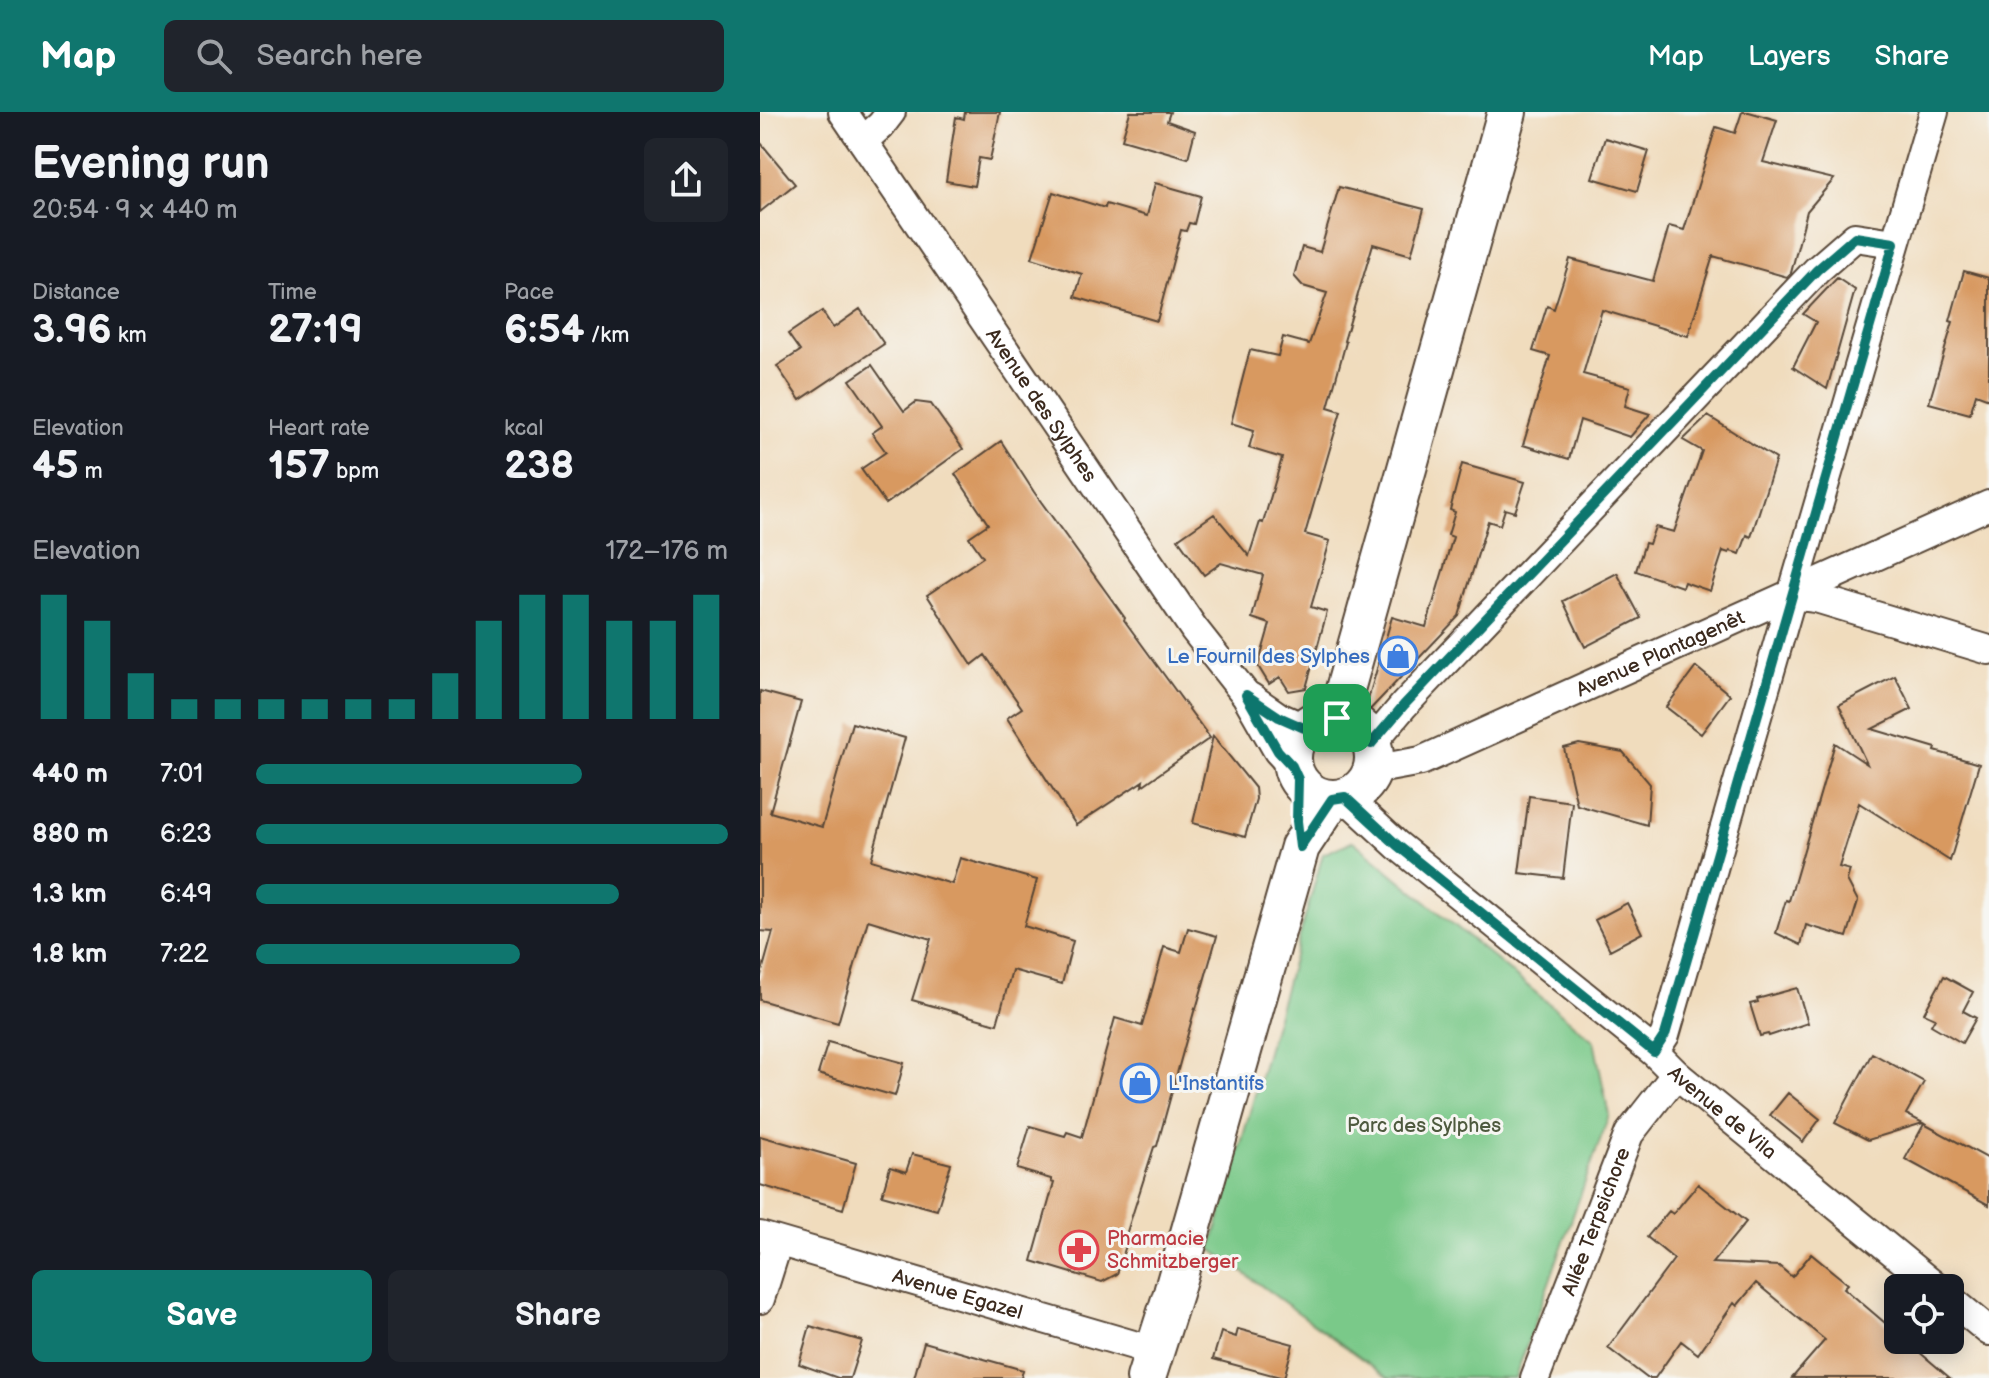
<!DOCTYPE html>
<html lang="en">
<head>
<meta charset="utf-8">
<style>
  :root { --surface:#171b24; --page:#20242c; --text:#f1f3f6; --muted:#9ea1a6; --accent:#0f766e }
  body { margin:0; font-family:"Balsamiq Sans",sans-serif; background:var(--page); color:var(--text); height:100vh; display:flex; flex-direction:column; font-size:30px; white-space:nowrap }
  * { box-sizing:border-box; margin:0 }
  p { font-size:26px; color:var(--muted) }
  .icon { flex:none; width:44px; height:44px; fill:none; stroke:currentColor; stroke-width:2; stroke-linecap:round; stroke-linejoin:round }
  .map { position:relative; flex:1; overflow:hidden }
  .side { display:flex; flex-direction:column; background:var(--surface); width:760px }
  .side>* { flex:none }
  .buttons { position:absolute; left:1124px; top:1162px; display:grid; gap:16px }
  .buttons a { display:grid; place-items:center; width:80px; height:80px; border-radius:12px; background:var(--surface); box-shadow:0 4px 20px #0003; font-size:40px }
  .pin { position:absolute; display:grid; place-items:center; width:68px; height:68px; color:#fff; margin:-34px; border-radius:16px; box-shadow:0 4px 12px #0006 }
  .round { display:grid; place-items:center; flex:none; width:84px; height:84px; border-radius:12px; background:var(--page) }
  .summary { display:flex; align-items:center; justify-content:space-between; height:136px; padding:0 32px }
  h1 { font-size:44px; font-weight:700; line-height:60px }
  .metrics { display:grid; grid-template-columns:repeat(3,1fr); gap:12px; height:136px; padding:8px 32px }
  .metrics div { display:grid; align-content:center }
  .metrics b { font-size:40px; font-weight:700 }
  .metrics small { font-size:22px; font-weight:400 }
  .metrics p { font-size:22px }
  .chart { height:224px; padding:16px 32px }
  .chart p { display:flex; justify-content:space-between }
  .chart svg { width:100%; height:144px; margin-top:8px; stroke:var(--accent); stroke-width:6 }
  .button { display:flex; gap:16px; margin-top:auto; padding:16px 32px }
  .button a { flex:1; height:92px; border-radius:12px; background:var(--accent); color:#fff; font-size:32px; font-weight:700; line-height:92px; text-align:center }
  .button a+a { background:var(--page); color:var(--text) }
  ul { padding:0 32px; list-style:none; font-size:26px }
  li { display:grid; grid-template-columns:128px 96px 1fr; align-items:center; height:60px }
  li i { height:20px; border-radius:10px; background:var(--accent) }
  header { display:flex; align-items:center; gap:48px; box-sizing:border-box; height:112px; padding:0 40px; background:var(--accent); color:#fff }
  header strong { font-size:38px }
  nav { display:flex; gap:44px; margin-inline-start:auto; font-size:28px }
  .search { width:560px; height:72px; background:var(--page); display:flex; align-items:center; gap:20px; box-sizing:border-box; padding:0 28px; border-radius:12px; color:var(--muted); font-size:30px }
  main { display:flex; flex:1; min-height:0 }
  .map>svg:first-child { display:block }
  .green { fill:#7ac989; stroke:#5a7a54; stroke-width:2 }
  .building { fill:#d89961 }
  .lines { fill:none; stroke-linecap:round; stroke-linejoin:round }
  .street-casing { stroke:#564536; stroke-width:32 }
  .secondary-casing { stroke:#564536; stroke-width:42 }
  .street { stroke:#fff; stroke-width:28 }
  .secondary { stroke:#fff; stroke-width:38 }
  .route-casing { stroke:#fff; stroke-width:16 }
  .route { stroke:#0f766e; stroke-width:10 }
  .labels { text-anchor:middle; stroke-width:6; stroke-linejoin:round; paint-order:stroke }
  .street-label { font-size:20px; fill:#3b2a1e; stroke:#f6f6f2 }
  .shop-label { font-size:20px; fill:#366cbe; stroke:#f6f6f2; text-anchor:end }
  .park-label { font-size:20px; fill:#4e5a3e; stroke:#f6f6f2 }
  .health-label { font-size:20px; fill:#be3a42; stroke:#f6f6f2; text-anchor:start }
</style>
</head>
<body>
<header>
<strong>Map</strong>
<div class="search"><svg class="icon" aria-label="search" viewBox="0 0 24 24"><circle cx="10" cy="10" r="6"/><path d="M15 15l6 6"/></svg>Search here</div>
<nav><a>Map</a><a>Layers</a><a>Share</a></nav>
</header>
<main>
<section class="side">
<div class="summary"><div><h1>Evening run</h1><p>20:54 · 9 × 440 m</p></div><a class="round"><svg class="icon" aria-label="share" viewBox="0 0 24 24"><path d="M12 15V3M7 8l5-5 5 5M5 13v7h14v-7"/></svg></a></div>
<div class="metrics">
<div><p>Distance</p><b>3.96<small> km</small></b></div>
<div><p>Time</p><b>27:19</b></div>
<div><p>Pace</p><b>6:54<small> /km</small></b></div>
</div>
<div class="metrics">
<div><p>Elevation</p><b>45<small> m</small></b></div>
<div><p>Heart rate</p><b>157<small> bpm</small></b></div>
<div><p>kcal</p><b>238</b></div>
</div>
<div class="chart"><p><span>Elevation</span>172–176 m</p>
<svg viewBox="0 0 160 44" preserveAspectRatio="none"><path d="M5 44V6M15 44V14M25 44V30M35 44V38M45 44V38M55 44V38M65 44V38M75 44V38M85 44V38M95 44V30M105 44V14M115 44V6M125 44V6M135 44V14M145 44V14M155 44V6"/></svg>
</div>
<ul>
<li><b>440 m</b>7:01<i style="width:69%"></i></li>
<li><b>880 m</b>6:23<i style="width:100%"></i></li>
<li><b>1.3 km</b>6:49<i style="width:77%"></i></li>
<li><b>1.8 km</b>7:22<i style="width:56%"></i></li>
</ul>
<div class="button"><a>Save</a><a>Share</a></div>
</section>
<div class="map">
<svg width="1229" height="1266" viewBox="0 0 1229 1266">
  <rect width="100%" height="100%" fill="#f6f6f2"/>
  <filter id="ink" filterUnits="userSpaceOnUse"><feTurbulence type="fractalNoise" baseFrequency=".0125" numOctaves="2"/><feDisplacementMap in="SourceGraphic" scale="16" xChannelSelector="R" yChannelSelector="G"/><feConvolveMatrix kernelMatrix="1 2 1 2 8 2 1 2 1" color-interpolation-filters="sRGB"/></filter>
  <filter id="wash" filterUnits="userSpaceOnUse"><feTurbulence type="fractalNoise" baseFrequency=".006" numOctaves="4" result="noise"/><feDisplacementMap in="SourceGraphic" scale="32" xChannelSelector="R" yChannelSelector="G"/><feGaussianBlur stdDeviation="1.8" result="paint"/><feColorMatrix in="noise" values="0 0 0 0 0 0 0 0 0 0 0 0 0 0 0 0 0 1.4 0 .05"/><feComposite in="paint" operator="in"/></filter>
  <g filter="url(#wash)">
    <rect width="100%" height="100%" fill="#f0dcbd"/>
    <!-- green -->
    <path class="green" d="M593 729 834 929 849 1003 755 1266H628L451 1137 563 742Z"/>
    <g id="blocks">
      <!-- building -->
      <path class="building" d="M205 0H240L230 48 219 46 214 74 186 69 196 5 204 7Z
        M370 0H410L407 9 435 19 428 46 362 27Z
        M982 0H989L1017 8 1003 50 1074 67 1047 99 1031 161 1027 165 953 144 928 224 842 198 823 262 870 275 865 294 890 302 870 325 820 308 809 347 763 333 790 244 773 239 787 194 794 197 810 147 893 169 909 114 924 118 956 15 975 21Z
        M845 26 889 39 877 79 832 66Z
        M0 30 35 72 0 100Z
        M395 71 441 84 434 112 429 111 426 119 421 118 397 209 315 185 322 162 272 146 293 80 345 96 346 92 387 104Z
        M579 75 664 97 651 143 613 132 584 229 586 230 568 295 581 299 545 422 570 429 551 495 567 500 546 576 529 579 520 565 509 572 498 554 510 512 492 506 503 463 461 451 444 463 418 427 454 402 489 444 500 410 503 411 522 346 489 336 494 318 471 311 490 238 518 244 523 225 549 232 567 181 543 174 534 164 542 135 560 140Z
        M1204 159 1229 166V287L1216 282 1210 302 1169 291 1193 210 1190 209Z
        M1077 166 1095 178 1067 277 1033 255 1056 210 1043 202Z
        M100 197 124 232 40 288 17 254 40 239 28 222 62 199 73 216Z
        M112 253 144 299 156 290 171 292 203 337 126 392 101 357 126 340 112 321 122 314 90 268Z
        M948 304 1016 347 991 425 987 423 980 442 970 439 969 441 963 439 950 479 924 470 922 475 876 459 885 431 889 432 895 415 914 420 942 339 923 328Z
        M241 329 274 380 365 506 364 508 450 626 382 674 383 669 316 713 247 606 262 596 225 543 212 553 167 483 223 445 209 425 228 412 195 362Z
        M702 352 765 370 755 400 745 397 740 413 728 409 699 504 603 605 632 505 666 515 693 425 688 423 695 400 690 398Z
        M857 461 881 506 825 535 803 489Z
        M936 555 970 583 941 622 906 595Z
        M1135 564 1152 597 1112 617 1176 636 1175 639 1219 652 1190 749 1099 691 1079 755 1090 758 1087 768 1098 789 1087 825 1046 813 1041 833 1016 821 1026 788 1029 789 1075 631 1107 652 1079 593Z
        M0 579 41 590 10 700 62 715 92 611 145 626 111 748 192 772 200 746 277 768 264 814 313 829 302 872 252 858 237 912 152 888 171 827 108 808 78 911 0 888V867L13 820 0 819Z
        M453 624 495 676 496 687 485 725 433 711Z
        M819 632 863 640 890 672 887 713 817 693 804 636Z
        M769 684 812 690 803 766 759 761Z
        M867 791 882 821 850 838 835 808Z
        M428 816 457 824 436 897 435 896 397 1034 394 1035 365 1126 368 1127 357 1162 342 1170 272 1149 294 1071 291 1070V1067L257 1057 270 1014 305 1024 307 1020 322 1025 355 906 382 914 404 835 421 840Z
        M1184 864 1213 880 1203 899 1216 906 1202 931 1171 913 1175 906 1164 901Z
        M1037 876 1048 911 1009 924 1008 922 1000 924 990 892 998 890 997 887Z
        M68 930 144 951 135 984 58 962Z
        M1112 941 1164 970 1146 1002 1163 1011 1108 1028 1075 1011Z
        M1028 981 1060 1007 1043 1030 1010 1003Z
        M1164 1012 1229 1047V1093L1145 1047Z
        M0 1024 96 1051 83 1097 0 1073Z
        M152 1042 191 1052 177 1098 122 1083 130 1055 146 1060Z
        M938 1072 986 1110 952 1151 1019 1154 1032 1165 1051 1142 1088 1172 1084 1176 1138 1222V1228H1145L1190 1266H1032L1065 1228 996 1171 977 1194 974 1191 938 1242 921 1229 895 1266H887L848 1236 914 1147 887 1125 909 1099 913 1102Z
        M50 1214 102 1229 90 1266H78L39 1252Z
        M478 1217 533 1232 524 1266 453 1247 461 1220 476 1225Z
        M164 1230 263 1258 261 1266H154Z"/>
    </g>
  </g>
  <g filter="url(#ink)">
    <use href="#blocks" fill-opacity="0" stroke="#564536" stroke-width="2"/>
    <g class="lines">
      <defs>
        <g id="street">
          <path id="s1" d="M83 0 434 517 486 583 518 639 532 654"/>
          <path d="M103 29 121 13 131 0"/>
          <path d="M1032 483 1056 486 1229 538"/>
          <path d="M490 585 519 605 544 616"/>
          <path d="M611 632 644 593 1057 158 1095 125 1134 131"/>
          <path id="s2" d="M612 658 661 649 1229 393"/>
          <path id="s3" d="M585 685 637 733 894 940 916 962 1177 1176"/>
          <path d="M894 940 905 923 1032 483 1174 0"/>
          <path id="s4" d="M0 1124 394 1239"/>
          <path d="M0 1187 18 1130"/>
          <path d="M1190 1187 1229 1219"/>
          <path id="s5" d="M775 1266 869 1022 916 962"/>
        </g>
        <path id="secondary" d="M532 646a41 41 0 1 1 82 0a41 41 0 1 1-82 0Z
          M577 606 747 0
          M386 1266 413 1181 540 735 572 687"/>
      </defs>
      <!-- street casing -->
      <use href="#street" class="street-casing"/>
      <!-- secondary casing -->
      <use href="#secondary" class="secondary-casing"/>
      <!-- street -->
      <use href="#street" class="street"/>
      <!-- secondary -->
      <use href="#secondary" class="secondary"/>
    </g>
  </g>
  <g class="lines" filter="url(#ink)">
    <defs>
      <path id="route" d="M1095 125 1134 131 905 923 894 940 637 733 585 685 572 687 540 735 537 709 538 667 532 654 518 639 486 583 519 605 544 616C571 598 595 603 611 632L644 593 1057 158Z"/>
    </defs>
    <!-- route casing -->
    <use href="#route" class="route-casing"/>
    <!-- route -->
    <use href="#route" class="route"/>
  </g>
  <!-- icons -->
  <defs>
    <symbol id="shop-ring" viewBox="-11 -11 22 22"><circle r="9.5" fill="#f6f6f2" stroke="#3f7fe0" stroke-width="1.5"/><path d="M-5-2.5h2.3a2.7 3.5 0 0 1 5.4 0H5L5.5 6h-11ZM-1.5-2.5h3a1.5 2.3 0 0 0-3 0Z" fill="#3f7fe0"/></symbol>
    <symbol id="pharmacy-ring" viewBox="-11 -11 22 22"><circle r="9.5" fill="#f6f6f2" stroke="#e0444e" stroke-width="1.5"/><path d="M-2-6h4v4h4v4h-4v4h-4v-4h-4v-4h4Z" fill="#e0444e"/></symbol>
  </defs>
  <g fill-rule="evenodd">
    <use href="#shop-ring" x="616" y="522" width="44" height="44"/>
    <use href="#shop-ring" x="358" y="949" width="44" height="44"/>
    <use href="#pharmacy-ring" x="297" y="1116" width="44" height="44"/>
  </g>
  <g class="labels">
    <!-- street labels -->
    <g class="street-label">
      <text dy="7" stroke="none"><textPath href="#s1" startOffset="354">Avenue des Sylphes</textPath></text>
      <text dy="7" stroke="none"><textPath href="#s2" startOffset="312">Avenue Plantagenêt</textPath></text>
      <text dy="7" stroke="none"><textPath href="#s3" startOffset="492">Avenue de Vila</textPath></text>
      <text dy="7" stroke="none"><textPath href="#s5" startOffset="168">Allée Terpsichore</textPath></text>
      <text dy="7" stroke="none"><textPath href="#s4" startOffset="206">Avenue Egazel</textPath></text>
    </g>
    <!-- shop labels -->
    <g class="shop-label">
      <text x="610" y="551">Le Fournil des Sylphes</text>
      <text x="408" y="978" text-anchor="start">L'Instantifs</text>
    </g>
    <!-- park labels -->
    <g class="park-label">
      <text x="664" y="1020">Parc des Sylphes</text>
    </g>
    <!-- health labels -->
    <g class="health-label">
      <text x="347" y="1133">Pharmacie<tspan x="347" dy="23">Schmitzberger</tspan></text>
    </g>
  </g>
</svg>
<div class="buttons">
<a><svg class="icon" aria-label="locate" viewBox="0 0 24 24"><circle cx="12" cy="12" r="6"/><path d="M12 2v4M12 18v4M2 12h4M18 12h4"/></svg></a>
</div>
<div class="pin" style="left:577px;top:606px;background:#1e9e55"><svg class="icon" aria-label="arrive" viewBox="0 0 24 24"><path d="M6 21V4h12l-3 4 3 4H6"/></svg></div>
</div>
</main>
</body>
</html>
